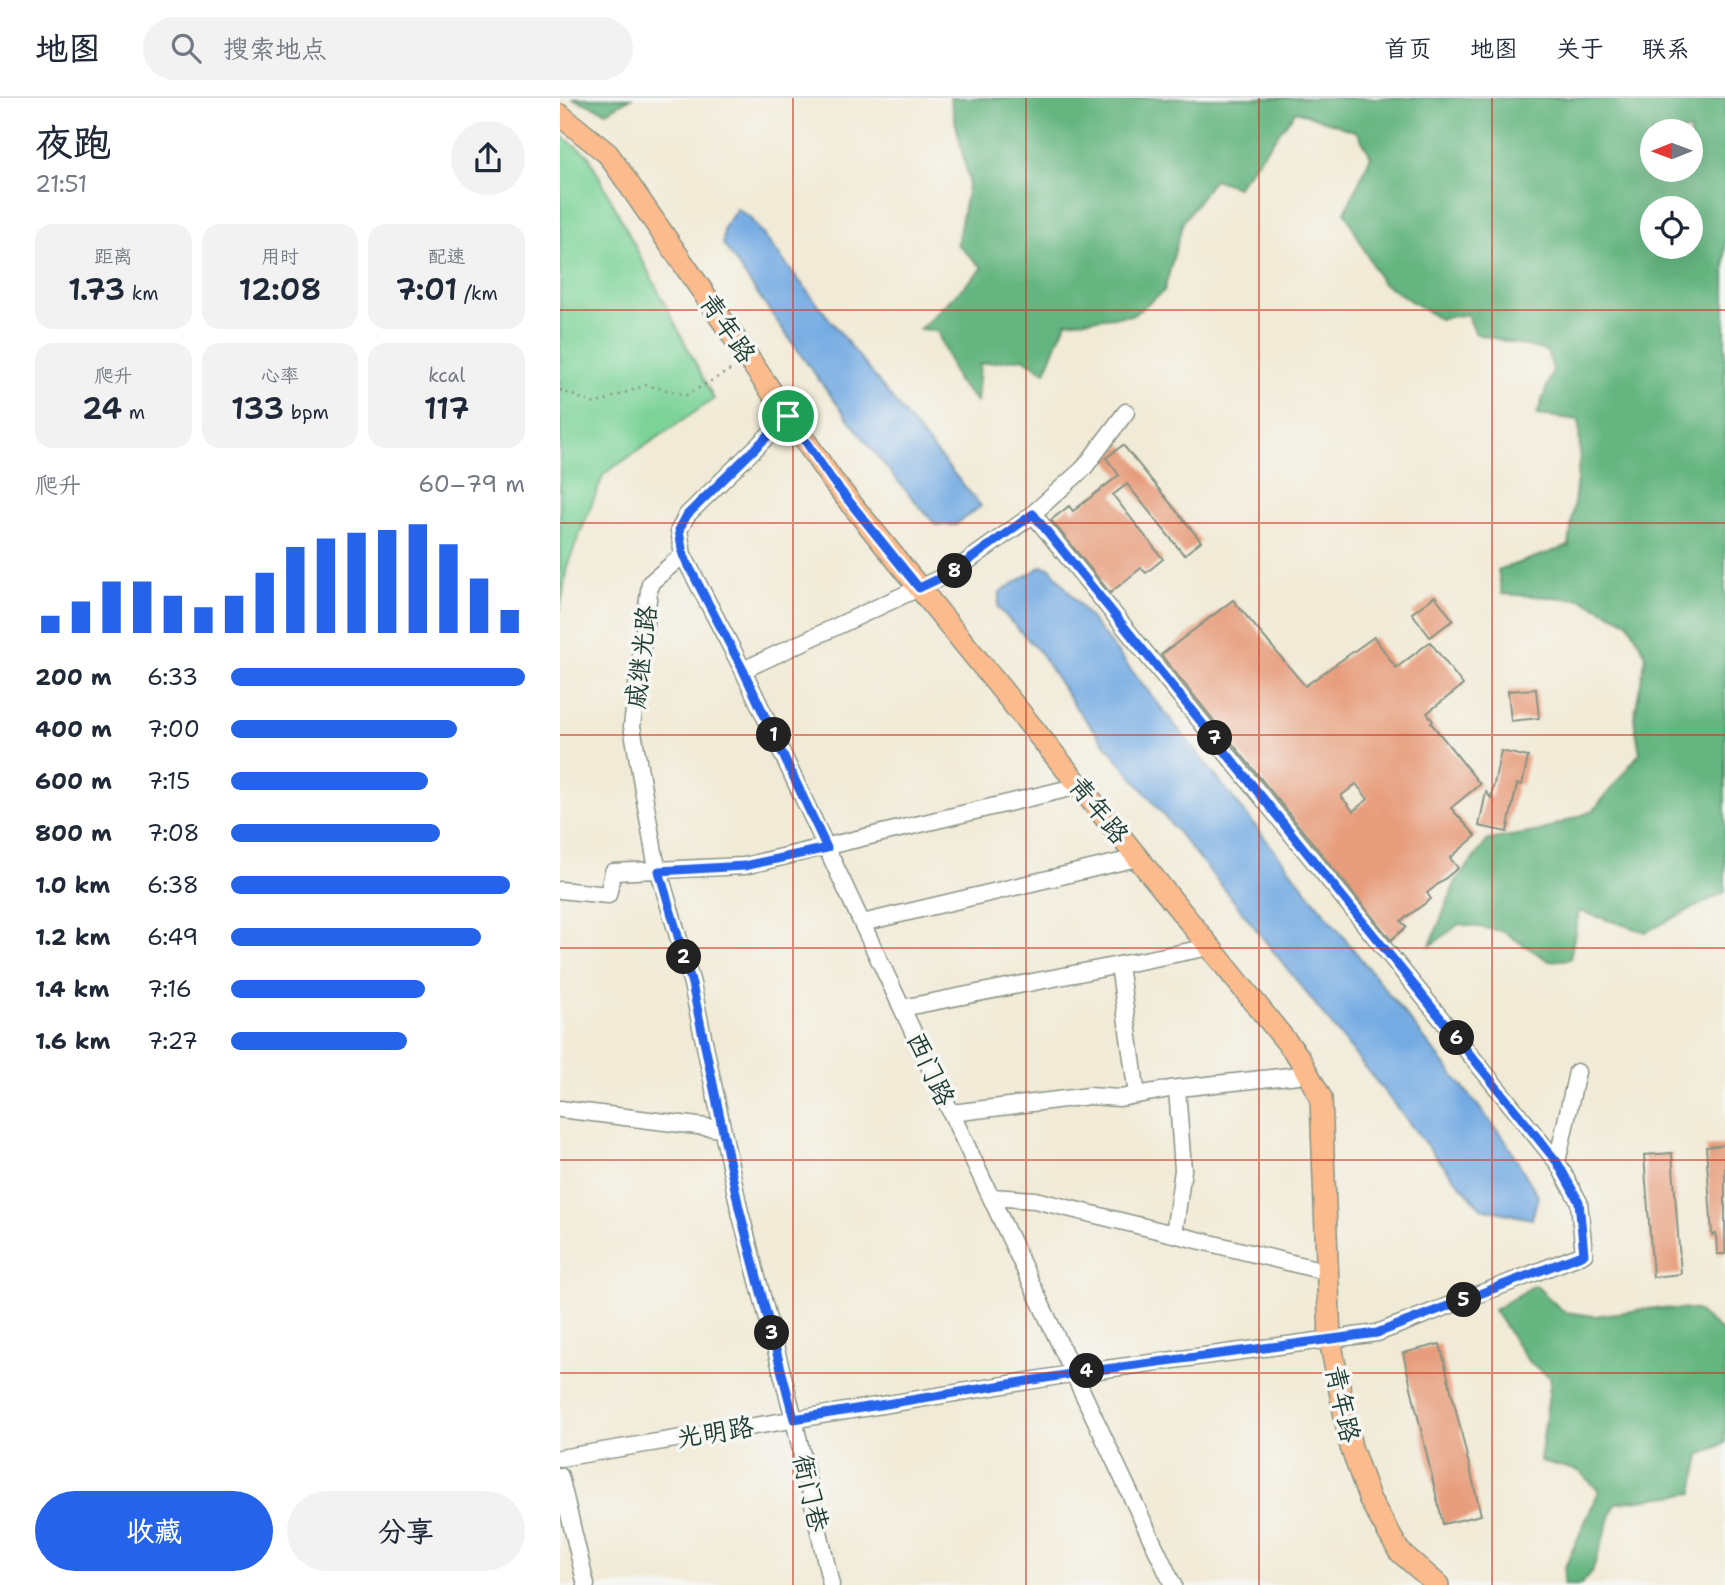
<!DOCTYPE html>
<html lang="zh">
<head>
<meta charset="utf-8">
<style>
  :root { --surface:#fff; --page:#f2f2f3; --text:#1f2937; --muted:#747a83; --line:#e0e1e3; --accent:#2563eb }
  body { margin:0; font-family:"Shantell Sans","LXGW WenKai TC",sans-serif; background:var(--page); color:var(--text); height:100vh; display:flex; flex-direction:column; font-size:26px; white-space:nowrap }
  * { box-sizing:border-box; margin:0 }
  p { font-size:23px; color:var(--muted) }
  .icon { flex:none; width:38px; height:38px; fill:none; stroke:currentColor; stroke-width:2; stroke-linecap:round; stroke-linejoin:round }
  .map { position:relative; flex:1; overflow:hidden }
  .side { display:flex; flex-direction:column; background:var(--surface); width:560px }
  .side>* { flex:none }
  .needle { width:46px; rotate:269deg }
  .controls { position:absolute; left:1080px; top:21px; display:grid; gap:14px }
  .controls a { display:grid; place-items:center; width:63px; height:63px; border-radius:50%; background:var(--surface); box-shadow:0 7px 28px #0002; font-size:35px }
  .pin { position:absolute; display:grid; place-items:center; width:60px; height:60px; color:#fff; margin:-30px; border:4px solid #fff; border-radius:50%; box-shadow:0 2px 7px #0007 }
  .km { position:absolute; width:35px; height:35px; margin:-18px; border-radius:50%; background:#222; color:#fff; font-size:19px; line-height:35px; text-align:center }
  .round { display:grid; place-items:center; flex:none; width:74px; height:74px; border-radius:37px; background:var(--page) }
  .summary { display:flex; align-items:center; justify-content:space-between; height:119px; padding:0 35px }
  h1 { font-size:38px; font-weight:600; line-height:52px }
  .figures { display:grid; grid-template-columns:repeat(3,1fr); gap:10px; height:119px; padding:7px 35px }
  .figures div { display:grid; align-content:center; border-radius:18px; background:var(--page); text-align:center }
  .figures b { font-size:30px; font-weight:600 }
  .figures small { font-size:19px; font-weight:400 }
  .figures p { font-size:19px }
  .chart { height:196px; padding:14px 35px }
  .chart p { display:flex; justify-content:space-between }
  .chart svg { width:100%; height:126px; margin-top:7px; stroke:var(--accent); stroke-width:6 }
  .button { display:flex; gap:14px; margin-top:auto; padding:14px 35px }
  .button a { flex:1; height:80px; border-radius:42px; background:var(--accent); color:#fff; font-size:28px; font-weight:600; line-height:80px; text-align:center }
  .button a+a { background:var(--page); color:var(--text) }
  ul { padding:0 35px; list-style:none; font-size:23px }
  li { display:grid; grid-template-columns:112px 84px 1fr; align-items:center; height:52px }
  li i { height:18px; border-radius:9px; background:var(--accent) }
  header { display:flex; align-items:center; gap:42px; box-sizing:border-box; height:98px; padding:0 35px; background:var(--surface); border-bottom:2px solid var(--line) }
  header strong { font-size:33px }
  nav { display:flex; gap:38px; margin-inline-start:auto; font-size:24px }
  .search { width:490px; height:63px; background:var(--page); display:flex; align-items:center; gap:18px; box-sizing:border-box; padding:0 24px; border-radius:38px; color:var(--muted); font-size:26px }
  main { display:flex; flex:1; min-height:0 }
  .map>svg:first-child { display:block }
  .green { fill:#7cd398; stroke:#4e8866; stroke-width:2 }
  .forest { fill:#65b580; stroke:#42795a; stroke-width:2; fill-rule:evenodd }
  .water { fill:#75abe3; stroke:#4a748c; stroke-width:2 }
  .building { fill:#e79d7c; fill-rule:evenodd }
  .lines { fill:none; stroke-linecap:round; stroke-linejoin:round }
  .minor-casing { stroke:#889485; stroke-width:19 }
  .major-casing { stroke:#889485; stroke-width:24 }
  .path { stroke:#889485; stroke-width:2.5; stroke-dasharray:2 5; stroke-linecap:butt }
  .minor { stroke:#fff; stroke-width:16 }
  .major { stroke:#fbbb8d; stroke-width:21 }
  .route-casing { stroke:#fff; stroke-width:14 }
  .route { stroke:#2563eb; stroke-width:9 }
  .grid { fill:none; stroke:#c8321e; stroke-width:2; stroke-opacity:0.55 }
  .labels { text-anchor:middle; stroke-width:7; stroke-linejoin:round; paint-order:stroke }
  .street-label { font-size:26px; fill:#1f3d34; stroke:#f6f6f2 }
</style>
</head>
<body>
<header>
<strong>地图</strong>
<div class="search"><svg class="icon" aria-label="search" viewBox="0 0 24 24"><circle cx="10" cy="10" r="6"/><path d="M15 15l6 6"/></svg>搜索地点</div>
<nav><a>首页</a><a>地图</a><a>关于</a><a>联系</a></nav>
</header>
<main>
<section class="side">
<div class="summary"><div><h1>夜跑</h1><p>21:51</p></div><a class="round"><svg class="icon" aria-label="share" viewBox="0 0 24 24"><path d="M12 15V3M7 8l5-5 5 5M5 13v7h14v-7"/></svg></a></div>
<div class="figures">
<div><p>距离</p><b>1.73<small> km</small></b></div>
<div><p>用时</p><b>12:08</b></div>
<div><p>配速</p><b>7:01<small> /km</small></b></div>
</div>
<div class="figures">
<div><p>爬升</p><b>24<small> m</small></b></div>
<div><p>心率</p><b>133<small> bpm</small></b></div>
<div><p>kcal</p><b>117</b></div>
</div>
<div class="chart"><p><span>爬升</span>60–79 m</p>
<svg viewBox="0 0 160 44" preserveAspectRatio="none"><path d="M5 44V38M15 44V33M25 44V26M35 44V26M45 44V31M55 44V35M65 44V31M75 44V23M85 44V14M95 44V11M105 44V9M115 44V8M125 44V6M135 44V13M145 44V25M155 44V36"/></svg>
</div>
<ul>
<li><b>200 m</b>6:33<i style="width:100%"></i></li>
<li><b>400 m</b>7:00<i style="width:77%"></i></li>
<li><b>600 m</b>7:15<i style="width:67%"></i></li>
<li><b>800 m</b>7:08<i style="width:71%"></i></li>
<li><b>1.0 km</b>6:38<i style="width:95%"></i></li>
<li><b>1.2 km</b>6:49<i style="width:85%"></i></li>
<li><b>1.4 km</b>7:16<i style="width:66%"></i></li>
<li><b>1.6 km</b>7:27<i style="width:60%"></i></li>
</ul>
<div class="button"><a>收藏</a><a>分享</a></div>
</section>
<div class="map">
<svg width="1165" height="1487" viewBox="0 0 1165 1487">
  <rect width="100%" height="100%" fill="#f6f6f2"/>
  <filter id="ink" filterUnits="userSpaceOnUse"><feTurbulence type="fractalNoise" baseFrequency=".0143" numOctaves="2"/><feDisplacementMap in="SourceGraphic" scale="14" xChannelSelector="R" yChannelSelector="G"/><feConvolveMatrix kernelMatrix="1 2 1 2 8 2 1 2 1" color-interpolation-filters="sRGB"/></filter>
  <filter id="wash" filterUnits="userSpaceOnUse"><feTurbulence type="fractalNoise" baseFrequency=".00686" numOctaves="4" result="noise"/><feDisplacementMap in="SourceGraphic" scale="28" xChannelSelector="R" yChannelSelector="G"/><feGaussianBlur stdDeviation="1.57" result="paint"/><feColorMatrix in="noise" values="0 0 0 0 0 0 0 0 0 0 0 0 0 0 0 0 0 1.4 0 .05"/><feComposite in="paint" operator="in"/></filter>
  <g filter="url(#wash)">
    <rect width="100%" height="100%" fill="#f1ead6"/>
    <!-- green -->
    <path class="green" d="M0 37 28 57 154 301 44 376 7 468 0 514Z"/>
    <!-- forest -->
    <path class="forest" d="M12 0H71L47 14Z
      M390 0H1165V794L1086 834 1019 813 1010 861 989 863 942 833 899 826 870 848 896 783 928 742 980 733 1033 713 1080 655 1074 620 1086 557 1068 524 1021 501 942 496 938 472 1009 448 1020 356 1019 322 977 317 993 272 987 253 916 236 907 216 879 221 821 184 785 114 811 58 797 34 736 13 677 89 654 81 623 124 604 193 573 217 506 224 485 274 463 260 420 266 417 304 397 283 377 233 360 231 423 170 397 146 409 83ZM1130 33V72H1092V33ZM1130 110V149H1092V110Z
      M975 1187 1004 1214 1035 1218 1095 1210 1136 1212 1165 1236V1345L1140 1357 1133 1395 1055 1405 1032 1474 1020 1487H1003L1005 1469 1039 1393 1019 1373 980 1363 991 1280 968 1263 934 1212Z"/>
    <!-- water -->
    <path class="water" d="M177 111 189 119 349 322 421 408 395 427H376C297 340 230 242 163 146L164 130Z
      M482 468 490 470 945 1042 978 1098 972 1121 921 1110 876 1059 665 792 516 610 479 553 438 510 440 494Z"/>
    <g id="blocks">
      <!-- building -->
      <path class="building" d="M563 347 641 443 624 457 567 386 553 397 603 461 586 475 581 470 550 495 491 422 509 408 513 413 559 377 546 360Z
        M875 498 893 522 870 539 852 515Z
        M673 502 745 588 814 539 836 570 870 544 903 587 867 615 873 623 871 625 920 686 891 710 916 738 890 760 898 770 867 795 871 801 841 823 846 829 831 842 601 557ZM796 686 808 701 793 713 781 698Z
        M976 591 979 620 951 623 948 593Z
        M941 653 968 659 962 687 957 686 947 734 919 728 926 694 931 700Z
        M1165 1047V1156H1157L1156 1136 1152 1137 1146 1049Z
        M1112 1055 1121 1176 1093 1179 1084 1057Z
        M880 1246 921 1417 883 1426 843 1255Z"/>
    </g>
  </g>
  <g filter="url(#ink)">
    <use href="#blocks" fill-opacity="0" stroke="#889485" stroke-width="2"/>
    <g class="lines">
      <defs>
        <path id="minor" d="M228 318 127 417 119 432 123 457 90 485 72 628 95 760 132 886 179 1110 234 1321 271 1487
          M473 416 997 1064
          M123 457 183 572 613 1487
          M183 572 391 475 467 421 524 370 566 314
          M0 792 48 797 53 774 184 768 519 688
          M302 825 577 760
          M559 867 577 997
          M342 910 650 849
          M0 1011 162 1031
          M392 1015 529 998 560 1000 610 991 748 976
          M431 1099 475 1102 768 1174
          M614 1136 623 1072 617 990
          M0 1360 523 1274 817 1235 1024 1156 1019 1104 997 1064 1017 974
          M0 1378 26 1487"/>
        <path id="major" d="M0 17 48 56 272 382 738 958 761 1000 770 1242 791 1349 810 1402 839 1453 878 1487"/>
      </defs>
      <!-- minor casing -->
      <use href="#minor" class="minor-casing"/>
      <!-- major casing -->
      <use href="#major" class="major-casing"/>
      <!-- path -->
      <path class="path" d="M0 292 35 306 86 287 126 297 174 270"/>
      <!-- minor -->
      <use href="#minor" class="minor"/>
      <!-- major -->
      <use href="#major" class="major"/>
    </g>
  </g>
  <g class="lines" filter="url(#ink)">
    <defs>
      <path id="route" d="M228 318 272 382 359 490 391 475 473 416 997 1064 1019 1104 1024 1156 817 1235 523 1274 234 1321 179 1110 132 886 99 773 184 768 267 750 183 572 123 457 119 432 127 417Z"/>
    </defs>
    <!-- route casing -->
    <use href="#route" class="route-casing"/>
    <!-- route -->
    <use href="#route" class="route"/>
  </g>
  <!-- grid -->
  <path class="grid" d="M233 0V1487M466 0V1487M699 0V1487M932 0V1487M0 212H1165M0 425H1165M0 637H1165M0 850H1165M0 1062H1165M0 1275H1165"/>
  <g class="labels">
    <!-- street labels -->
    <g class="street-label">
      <text transform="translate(168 230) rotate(56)" y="9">青年路</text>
      <text transform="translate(81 559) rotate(-83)" y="9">戚继光路</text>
      <text transform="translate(539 712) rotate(51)" y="9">青年路</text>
      <text transform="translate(371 971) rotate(65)" y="9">西门路</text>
      <text transform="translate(783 1306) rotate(78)" y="9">青年路</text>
      <text transform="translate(155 1334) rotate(-9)" y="9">光明路</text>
      <text transform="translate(251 1395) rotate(77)" y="9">衙门巷</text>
    </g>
  </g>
</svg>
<div class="controls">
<a><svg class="needle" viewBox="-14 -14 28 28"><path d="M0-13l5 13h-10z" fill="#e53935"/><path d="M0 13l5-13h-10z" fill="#747a83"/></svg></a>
<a><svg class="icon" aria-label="locate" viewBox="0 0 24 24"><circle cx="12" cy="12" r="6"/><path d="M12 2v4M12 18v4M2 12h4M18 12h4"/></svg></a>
</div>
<div class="pin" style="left:228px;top:318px;background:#1e9e55"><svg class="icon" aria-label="arrive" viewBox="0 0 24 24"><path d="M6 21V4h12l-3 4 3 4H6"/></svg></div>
<b class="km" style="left:214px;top:637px">1</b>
<b class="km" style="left:124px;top:859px">2</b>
<b class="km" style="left:212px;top:1235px">3</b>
<b class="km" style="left:527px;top:1273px">4</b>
<b class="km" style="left:904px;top:1202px">5</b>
<b class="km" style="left:897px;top:940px">6</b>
<b class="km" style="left:655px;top:640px">7</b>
<b class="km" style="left:395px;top:473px">8</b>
</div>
</main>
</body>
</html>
